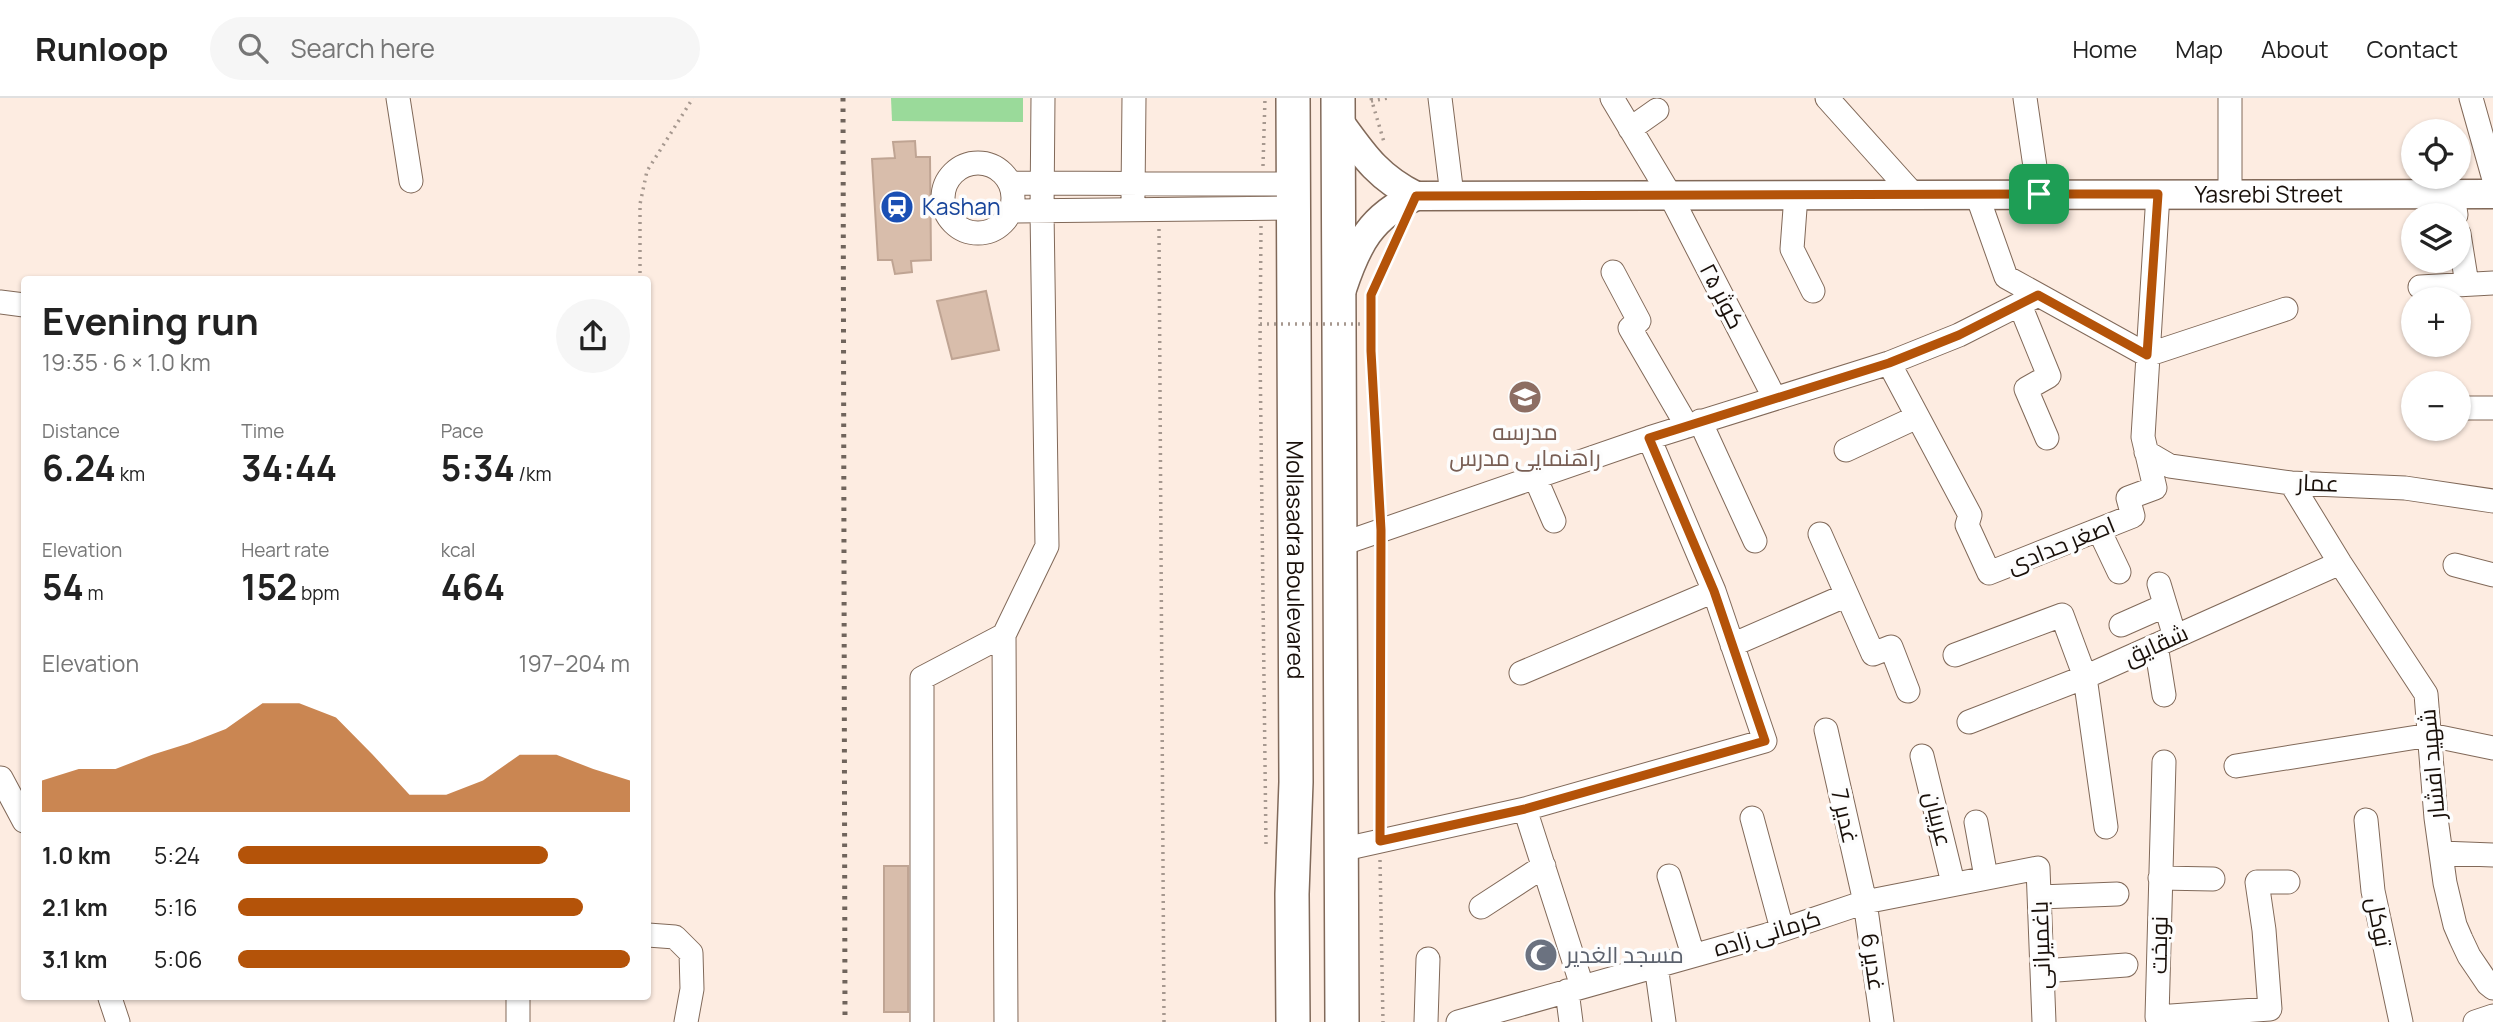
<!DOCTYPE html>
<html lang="en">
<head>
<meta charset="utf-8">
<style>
  :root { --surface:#fff; --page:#f6f6f6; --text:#222; --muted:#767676; --line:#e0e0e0; --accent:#b45309 }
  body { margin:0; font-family:Manrope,Cairo,sans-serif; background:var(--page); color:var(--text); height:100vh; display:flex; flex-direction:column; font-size:26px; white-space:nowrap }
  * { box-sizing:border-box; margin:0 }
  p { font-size:23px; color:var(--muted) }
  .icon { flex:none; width:38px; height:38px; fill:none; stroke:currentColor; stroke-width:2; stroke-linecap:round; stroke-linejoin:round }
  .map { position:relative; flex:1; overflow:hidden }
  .side { position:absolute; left:21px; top:178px; width:630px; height:724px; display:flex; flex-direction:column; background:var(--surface); border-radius:7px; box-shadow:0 2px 5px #0004 }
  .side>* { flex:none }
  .tools { position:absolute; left:2401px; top:21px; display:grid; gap:14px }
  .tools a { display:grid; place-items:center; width:70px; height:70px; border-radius:50%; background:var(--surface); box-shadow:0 2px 5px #0004; font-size:35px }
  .pin { position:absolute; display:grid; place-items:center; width:60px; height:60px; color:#fff; margin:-30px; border-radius:14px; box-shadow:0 4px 10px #0006 }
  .round { display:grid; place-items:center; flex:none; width:74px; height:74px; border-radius:37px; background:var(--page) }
  .head { display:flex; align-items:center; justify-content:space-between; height:119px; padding:0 21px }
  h1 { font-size:38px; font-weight:700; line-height:52px }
  .metrics { display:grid; grid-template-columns:repeat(3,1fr); gap:10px; height:119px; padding:7px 21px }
  .metrics div { display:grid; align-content:center }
  .metrics b { font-size:35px; font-weight:700 }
  .metrics small { font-size:19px; font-weight:400 }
  .metrics p { font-size:19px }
  .chart { height:196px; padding:14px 21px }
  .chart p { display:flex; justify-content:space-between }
  .chart svg { width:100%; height:126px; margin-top:7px; fill:var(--accent); opacity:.7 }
  ul { padding:0 21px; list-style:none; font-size:23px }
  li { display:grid; grid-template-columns:112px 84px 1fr; align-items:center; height:52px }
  li i { height:18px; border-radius:9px; background:var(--accent) }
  header { display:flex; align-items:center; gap:42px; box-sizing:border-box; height:98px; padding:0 35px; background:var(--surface); border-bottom:2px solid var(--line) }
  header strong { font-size:33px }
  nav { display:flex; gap:38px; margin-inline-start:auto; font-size:24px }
  .search { width:490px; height:63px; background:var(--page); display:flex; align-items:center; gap:18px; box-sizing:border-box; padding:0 24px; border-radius:38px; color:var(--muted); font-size:26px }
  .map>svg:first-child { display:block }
  .green { fill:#9ada9a }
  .building { fill:#d8bdab; stroke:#bfa493; stroke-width:2 }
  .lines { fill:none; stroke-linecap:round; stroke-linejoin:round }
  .minor-casing { stroke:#816959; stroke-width:25 }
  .major-casing { stroke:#816959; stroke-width:31 }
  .highway-casing { stroke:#816959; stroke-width:36 }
  .path { stroke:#a6988f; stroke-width:3.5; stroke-dasharray:2 5; stroke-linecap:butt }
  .minor { stroke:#fff; stroke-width:23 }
  .major { stroke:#fff; stroke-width:28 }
  .highway { stroke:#fff; stroke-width:33 }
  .rail { stroke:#70645c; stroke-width:5; stroke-dasharray:3.5 7; stroke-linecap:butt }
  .path-bridge { stroke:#a6988f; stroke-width:3.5; stroke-dasharray:2 5; stroke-linecap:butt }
  .route-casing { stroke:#fff; stroke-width:14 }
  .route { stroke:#b45309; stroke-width:9 }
  .labels { text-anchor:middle; stroke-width:7; stroke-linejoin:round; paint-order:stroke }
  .street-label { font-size:23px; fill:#19100a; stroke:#fdfdfd }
  .transit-label { font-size:23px; fill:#164399; stroke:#fdfdfd; text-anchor:start }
  .education-label { font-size:23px; fill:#785e54; stroke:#fdfdfd }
  .worship-label { font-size:23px; fill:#5b616d; stroke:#fdfdfd; text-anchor:start }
</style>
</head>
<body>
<header>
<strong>Runloop</strong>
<div class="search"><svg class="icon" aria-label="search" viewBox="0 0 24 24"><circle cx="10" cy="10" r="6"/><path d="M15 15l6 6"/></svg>Search here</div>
<nav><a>Home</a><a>Map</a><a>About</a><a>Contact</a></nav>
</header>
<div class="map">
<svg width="2493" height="924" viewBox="0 0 2493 924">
  <rect width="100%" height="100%" fill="#fdece1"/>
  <!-- green -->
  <path class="green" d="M891 0H1023V24L892 23Z"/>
  <!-- building -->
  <path class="building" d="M915 43 916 59H930L931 162 911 163 912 174 895 176 892 162H878L872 61 895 60 893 44Z
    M986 193 999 252 952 261 937 203Z
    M884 768H908V914H884Z"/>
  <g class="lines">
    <defs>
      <path id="minor" d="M398 0 411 83
        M1440 0 1452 97
        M1612 0 1670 97 1774 299
        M1827 0 1914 97
        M2025 0 2039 96
        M2471 0 2493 78
        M1630 31 1657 12
        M943 100a35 35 0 1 1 70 0a35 35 0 1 1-70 0Z
        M1011 85 1292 86
        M2230 96V0
        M2453 96 2456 117
        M1796 97 1792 151 1813 193
        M1977 97 2006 179 2147 257 2286 211
        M1133 98 1134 0
        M1011 113 1293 110
        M2459 136 2467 186
        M1613 174 1639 223 1630 230 1687 328
        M2420 189 2493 185
        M0 204 24 207
        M2020 207 2049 278 2026 291 2047 340
        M1889 265 1970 417 1967 427 1989 475 2133 418 2128 400 2155 390 2143 339 2158 96
        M2465 310H2493
        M1700 323 1755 443
        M1846 352 1917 319
        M2146 354 2170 368 2291 385 2405 390 2493 403
        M1535 379 1554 423
        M2291 385 2340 465 2426 596 2436 720 2445 785 2455 827 2461 841 2469 858 2488 886 2493 890
        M2099 432 2119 474
        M1820 436 1873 556 1891 549 1908 593
        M1339 447 1649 340 1889 265 1959 237 2038 197
        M2455 467 2493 477
        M2159 486 2175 539
        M2121 527 2164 508
        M1004 537 1006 924
        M1732 547 1847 497
        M2156 547 2164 597
        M1955 557 2062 517 2085 579 2106 729
        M1521 575 1714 493
        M1969 624 2085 579 2340 465
        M1826 632 1865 804 1882 924
        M1922 658 1953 785
        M2164 664 2157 919 2270 911 2264 832 2257 784H2288
        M2236 668 2430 637 2493 650
        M1 680 24 723
        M1525 711 1582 888
        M1752 720 1782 831
        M2366 722 2373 793 2401 924
        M1976 724 1986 779
        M1340 752 1525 711 1765 643 1714 493 1649 340
        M2441 755 2493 757
        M1669 778 1693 857
        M2160 780 2213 781
        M2040 799 2117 796
        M1481 809 1544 768
        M648 837 675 839 691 855 692 891 686 924
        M1656 867 1664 924
        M2043 873 2126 867
        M1567 893 1571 924
        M110 900 118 924
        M518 924V900
        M922 924V580L1004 537 1047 448 1042 113 1043 0
        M1426 924 1428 861
        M1458 924 1767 837 1865 804 2038 770 2044 924
        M2475 924 2493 918"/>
      <g id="major">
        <path d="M1338 22C1362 55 1377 79 1416 98"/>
        <path id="s1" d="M1342 191C1357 146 1371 118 1416 98L2493 96"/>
      </g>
      <g id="highway">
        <path id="s2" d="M1293 0 1296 684 1292 796 1293 924"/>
        <path d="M1338 0 1342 924"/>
      </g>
    </defs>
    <!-- minor casing -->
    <use href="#minor" class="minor-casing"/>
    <!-- major casing -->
    <use href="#major" class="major-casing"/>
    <!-- highway casing -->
    <use href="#highway" class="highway-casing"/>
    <!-- path -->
    <path class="path" d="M1371 0 1384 44
      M1371 3 1388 0
      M1263 68 1265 0
      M1261 128 1260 251 1266 747
      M1159 131 1164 924
      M640 182V106L647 73 693 0
      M1379 411 1371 253V197L1398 138
      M1380 722 1381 454
      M1380 762 1383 924"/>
    <!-- minor -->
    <use href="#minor" class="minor"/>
    <!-- major -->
    <use href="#major" class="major"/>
    <!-- highway -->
    <use href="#highway" class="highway"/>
    <!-- rail -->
    <path class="rail" d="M843 0 845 924"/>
    <!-- path-bridge -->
    <path class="path-bridge" d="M1260 226H1371"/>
  </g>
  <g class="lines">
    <defs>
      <path id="route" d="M2039 96H2158L2147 257 2038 197 1959 237 1889 265 1649 340 1714 493 1765 643 1525 711 1380 743 1381 432 1371 253V197L1416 98Z"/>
    </defs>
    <!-- route casing -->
    <use href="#route" class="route-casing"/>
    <!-- route -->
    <use href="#route" class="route"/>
  </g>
  <!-- icons -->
  <defs>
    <symbol id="station-disc" viewBox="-11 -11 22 22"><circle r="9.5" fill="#1a4fb4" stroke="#fdfdfd"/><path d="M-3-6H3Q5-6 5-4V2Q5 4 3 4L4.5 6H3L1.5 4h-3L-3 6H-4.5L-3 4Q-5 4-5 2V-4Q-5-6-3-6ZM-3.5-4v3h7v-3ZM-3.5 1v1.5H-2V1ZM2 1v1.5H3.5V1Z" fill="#fff"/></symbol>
    <symbol id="school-disc" viewBox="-11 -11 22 22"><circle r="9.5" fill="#8d6e63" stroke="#fdfdfd"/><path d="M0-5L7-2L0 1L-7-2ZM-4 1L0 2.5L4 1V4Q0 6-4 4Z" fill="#fff"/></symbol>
    <symbol id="mosque-disc" viewBox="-11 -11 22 22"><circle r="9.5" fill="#6b7280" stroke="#fdfdfd"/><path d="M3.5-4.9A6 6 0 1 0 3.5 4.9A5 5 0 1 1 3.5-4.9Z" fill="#fff"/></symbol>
  </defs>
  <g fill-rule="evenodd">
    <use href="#station-disc" x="878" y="90" width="38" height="38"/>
    <use href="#school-disc" x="1506" y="280" width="38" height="38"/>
    <use href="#mosque-disc" x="1522" y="838" width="38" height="38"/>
  </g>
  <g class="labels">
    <!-- street labels -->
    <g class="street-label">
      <text dy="8" stroke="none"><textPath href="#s1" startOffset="976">Yasrebi Street</textPath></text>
      <text transform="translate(1722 198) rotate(63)" y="8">کوثر ۲۵</text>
      <text transform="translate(2318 385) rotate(2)" y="8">عمار</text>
      <text transform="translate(2061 447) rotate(-22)" y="8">اصغر حدادی</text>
      <text dy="8" stroke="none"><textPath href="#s2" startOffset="462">Mollasadra Boulevared</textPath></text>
      <text transform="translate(2156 547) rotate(-24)" y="8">شقایق</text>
      <text transform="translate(2432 666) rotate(-95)" y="8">شهید افشار</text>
      <text transform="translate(1845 718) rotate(77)" y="8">غدیر 7</text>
      <text transform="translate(1938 721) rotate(76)" y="8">عربیان</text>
      <text transform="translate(2379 824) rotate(79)" y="8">توکل</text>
      <text transform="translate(1767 835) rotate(-17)" y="8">کرمانی زاده</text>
      <text transform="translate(2041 847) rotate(-92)" y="8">باغمیرانی</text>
      <text transform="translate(2159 847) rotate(-89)" y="8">نوبخت</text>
      <text transform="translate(1873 864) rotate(82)" y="8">غدیر 6</text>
    </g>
    <!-- transit labels -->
    <g class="transit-label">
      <text x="922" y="117">Kashan</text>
    </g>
    <!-- education labels -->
    <g class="education-label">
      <text x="1525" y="342">مدرسه<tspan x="1525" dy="26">راهنمایی مدرس</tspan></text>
    </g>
    <!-- worship labels -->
    <g class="worship-label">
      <text x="1566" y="865">مسجد الغدیر</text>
    </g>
  </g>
</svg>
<div class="tools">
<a><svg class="icon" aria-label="locate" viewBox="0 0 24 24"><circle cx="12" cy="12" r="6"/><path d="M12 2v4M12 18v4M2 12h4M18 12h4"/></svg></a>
<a><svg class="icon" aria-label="layers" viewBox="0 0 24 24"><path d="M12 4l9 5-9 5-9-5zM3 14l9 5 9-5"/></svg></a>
<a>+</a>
<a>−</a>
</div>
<div class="pin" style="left:2039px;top:96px;background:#1e9e55"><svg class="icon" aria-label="arrive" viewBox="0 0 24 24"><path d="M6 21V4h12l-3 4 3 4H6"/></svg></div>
<section class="side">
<div class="head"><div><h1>Evening run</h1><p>19:35 · 6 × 1.0 km</p></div><a class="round"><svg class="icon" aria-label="share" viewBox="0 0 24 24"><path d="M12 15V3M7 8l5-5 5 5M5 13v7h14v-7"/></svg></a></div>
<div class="metrics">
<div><p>Distance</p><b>6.24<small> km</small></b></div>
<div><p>Time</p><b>34:44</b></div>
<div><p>Pace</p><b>5:34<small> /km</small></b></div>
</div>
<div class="metrics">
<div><p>Elevation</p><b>54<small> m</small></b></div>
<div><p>Heart rate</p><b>152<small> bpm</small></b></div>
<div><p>kcal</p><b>464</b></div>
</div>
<div class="chart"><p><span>Elevation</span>197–204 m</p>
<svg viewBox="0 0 160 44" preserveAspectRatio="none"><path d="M0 44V33L10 29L20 29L30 24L40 20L50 15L60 6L70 6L80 11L90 24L100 38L110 38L120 33L130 24L140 24L150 29L160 33V44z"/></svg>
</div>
<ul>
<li><b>1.0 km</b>5:24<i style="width:79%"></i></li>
<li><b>2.1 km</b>5:16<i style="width:88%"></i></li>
<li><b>3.1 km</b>5:06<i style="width:100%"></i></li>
</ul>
</section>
</div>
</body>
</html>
